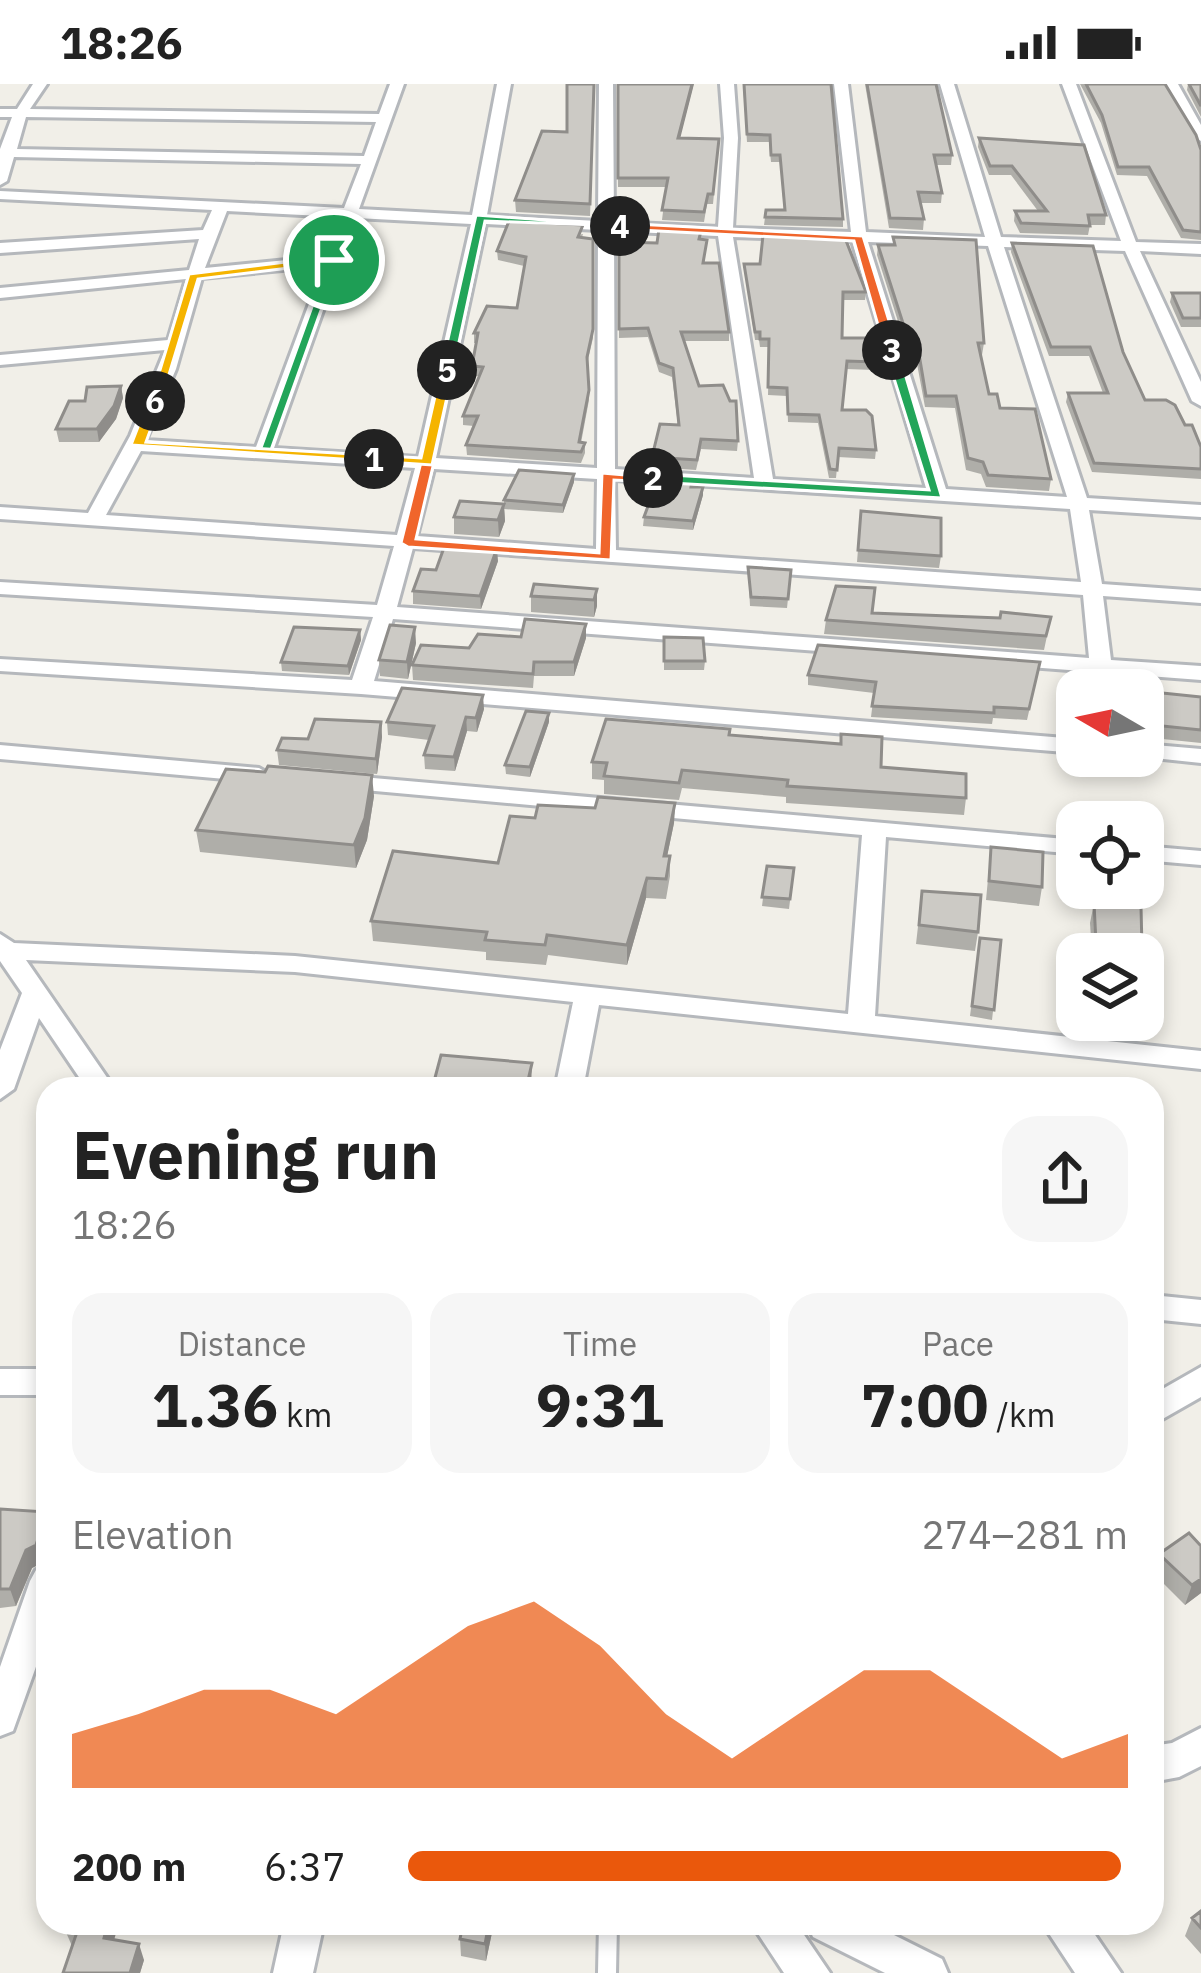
<!DOCTYPE html>
<html lang="en">
<head>
<meta charset="utf-8">
<style>
  :root { --surface:#fff; --page:#f6f6f6; --text:#222; --muted:#767676; --accent:#ea580c }
  body { margin:0; font-family:"IBM Plex Sans",sans-serif; background:var(--page); color:var(--text); height:100vh; display:flex; flex-direction:column; font-size:45px; white-space:nowrap }
  * { box-sizing:border-box; margin:0 }
  p { font-size:39px; color:var(--muted) }
  .icon { flex:none; width:66px; height:66px; fill:none; stroke:currentColor; stroke-width:2; stroke-linecap:round; stroke-linejoin:round }
  .map { position:relative; flex:1; overflow:hidden }
  .side { position:absolute; left:36px; top:993px; width:1128px; height:858px; display:flex; flex-direction:column; background:var(--surface); border-radius:36px; box-shadow:0 6px 18px #0003 }
  .side>* { flex:none }
  .needle { width:78px; rotate:279deg }
  .tools { position:absolute; left:1056px; top:585px; display:grid; gap:24px }
  .tools a { display:grid; place-items:center; width:108px; height:108px; border-radius:24px; background:var(--surface); box-shadow:0 6px 18px #0003; font-size:60px }
  .pin { position:absolute; display:grid; place-items:center; width:102px; height:102px; color:#fff; margin:-51px; border:6px solid #fff; border-radius:50%; box-shadow:0 3px 12px #0007 }
  .km { position:absolute; width:60px; height:60px; margin:-30px; border-radius:50%; background:#222; color:#fff; font-size:33px; line-height:60px; text-align:center }
  .round { display:grid; place-items:center; flex:none; width:126px; height:126px; border-radius:36px; background:var(--page) }
  .head { display:flex; align-items:center; justify-content:space-between; height:204px; padding:0 36px }
  h1 { font-size:66px; font-weight:800; line-height:90px }
  .metrics { display:grid; grid-template-columns:repeat(3,1fr); gap:18px; height:204px; padding:12px 36px }
  .metrics div { display:grid; align-content:center; border-radius:30px; background:var(--page); text-align:center }
  .metrics b { font-size:60px; font-weight:800 }
  .metrics small { font-size:33px; font-weight:400 }
  .metrics p { font-size:33px }
  .chart { height:336px; padding:24px 36px }
  .chart p { display:flex; justify-content:space-between }
  .chart svg { width:100%; height:216px; margin-top:12px; fill:var(--accent); opacity:.7 }
  ul { padding:0 36px; list-style:none; font-size:39px }
  li { display:grid; grid-template-columns:192px 144px 1fr; align-items:center; height:90px }
  li i { height:30px; border-radius:15px; background:var(--accent) }
  .status { display:flex; justify-content:space-between; align-items:center; height:84px; padding:0 60px; background:var(--surface); direction:ltr }
  .status svg { height:33px; fill:currentColor }
  .map>svg:first-child { display:block }
  .lines { fill:none; stroke-linecap:round; stroke-linejoin:round }
  .lane-casing { stroke:#b5b8bc; stroke-width:24 }
  .street-casing { stroke:#b5b8bc; stroke-width:6 }
  .lane { stroke:#fff; stroke-width:18 }
  .street { fill:#fff; fill-rule:evenodd }
  .wall { fill:#afaea9 }
  .shaded-wall { fill:#8f8d8a }
  .building { fill:#cccac5; stroke:#8f8d8a; stroke-width:3 }
  .split-1 { fill:#22a559; stroke:#fff; stroke-width:3 }
  .split-2 { fill:#f0652b; stroke:#fff; stroke-width:3 }
  .split-3 { fill:#22a559; stroke:#fff; stroke-width:3 }
  .split-4 { fill:#f0652b; stroke:#fff; stroke-width:3 }
  .split-5 { fill:#22a559; stroke:#fff; stroke-width:3 }
  .split-6 { fill:#f5b400; stroke:#fff; stroke-width:3 }
  .split-7 { fill:#f5b400; stroke:#fff; stroke-width:3 }
</style>
</head>
<body>
<div class="status"><b>18:26</b><svg viewBox="0 0 49 12"><path d="M0 12V9h3v3zM5 12V6h3v6zM10 12V3h3v9zM15 12V0h3v12zM26 1h20v11H26zM47 4h2v5h-2z"/></svg></div>
<div class="map">
<svg width="1201" height="1889" viewBox="0 0 1201 1889">
  <rect width="100%" height="100%" fill="#f1efe8"/>
  <g class="lines">
    <defs>
      <path id="lane" d="M607 1889 608 1839"/>
      <path id="street" d="M33 0H47L30 25 379 30 390 0H404L359 125 472 131 497 0H511L487 131 598 137 599 0H613L614 138 718 143 724 54 720 0H734L738 54 733 144 851 148 834 0H848L866 148 985 153 940 0H954L1001 153 1121 157 1062 0H1076L1136 158 1201 160V170L1140 167 1201 298V322L1192 317 1125 167 1004 163 1087 414 1201 421V433L1089 426 1102 500 1201 507V519L1103 512 1111 576 1201 582V596L393 535 374 597 1077 655V669L361 610 0 587V575L352 596 373 533 0 510V498L377 521 394 462 0 435V423L88 429 130 352 165 266 0 281V271L168 256 186 195 0 214V204L189 186 199 155 0 169V159L203 146 212 126 0 115V107L344 124 361 80 14 73 7 97 0 101V65L12 33H0V25H17ZM26 33 376 38 364 72 17 65ZM227 127 341 133 327 172 205 184ZM356 134 471 140 418 373 274 364ZM486 140 598 146 597 384 436 374ZM614 147 718 152 754 394 615 385ZM733 153 852 157 926 404 773 395ZM868 158 988 162 1067 413 946 405ZM323 182 256 363 146 356 176 285 202 194ZM141 367 415 384 397 451 106 431ZM434 385 597 395 596 465 417 452ZM615 396 1070 425 1081 498 616 466ZM413 464 1083 511 1089 574 397 523Z
        M1164 0H1178L1201 41V57L1194 53Z
        M1143 660 1201 665V679L1135 672H1143Z
        M0 661 259 684 271 691 259 698 0 675Z
        M339 691 1077 756V770L886 753 875 932 1201 967V985L599 921 583 1005H555L573 918 295 888 26 876 115 1005H87L39 934 14 1005 0 1015V966L22 909 0 877V850L14 859 295 872 848 930 862 751 331 703 327 698 331 693Z
        M1143 762 1201 767V781L1143 776Z
        M1152 1211 1201 1216V1240L1152 1235Z
        M1201 1283V1313L1152 1341V1311Z
        M0 1285H48V1311H0Z
        M48 1482V1549L13 1647 0 1652V1583L30 1497 36 1486Z
        M1201 1644V1682L1179 1693 1152 1698V1662L1172 1659Z
        M284 1839H324L313 1889H273Z
        M751 1839H796L830 1889H784Z
        M807 1839H870L942 1875 948 1889H885L813 1853Z
        M1042 1839H1087L1121 1889H1075Z"/>
    </defs>
    <!-- lane casing -->
    <use href="#lane" class="lane-casing"/>
    <!-- street casing -->
    <use href="#street" class="street-casing"/>
    <!-- lane -->
    <use href="#lane" class="lane"/>
    <!-- street -->
    <use href="#street" class="street"/>
  </g>
  <!-- wall -->
  <path class="wall" d="M595 0 590 132 516 128 515 116 567 48Z
    M617 0 680 54 719 55 713 120H707L704 138 662 136 666 103H618Z
    M743 0 843 135V143L764 141 766 126H784L780 78H771L769 58H747Z
    M865 0H936L952 71 951 81H936L942 109 941 119H921L924 135 923 146 889 144Z
    M1080 0H1165L1201 66V156L1181 154 1147 92 1117 91 1101 39Z
    M1188 0H1201V33L1187 6Z
    M979 54 1106 131 1105 141H1090L1088 151 1020 149 1014 137 1015 127H1038L1011 91H989L978 63Z
    M583 150 582 153 593 155V254L587 280 589 316 581 359H585V369L581 379 467 371 466 361 474 342 463 341V332L479 292H472V282L476 259H474V249L517 224 524 182 498 176 497 167Z
    M893 153 984 259 982 271H980L989 310 1051 395 1049 407 986 403 981 390 966 386 955 324 925 323 915 269H908L877 171 878 161H893Z
    M707 156 704 179 729 248V257H684L699 302 738 357 737 367 701 365 696 386 652 383V373L678 341 672 293 659 288 648 253 619 254V158L657 159Z
    M1012 159 1123 268 1145 316 1185 341 1201 363V395L1092 388 1066 318 1068 309H1103L1089 272H1049L1011 168Z
    M744 180 866 208 865 216H843L842 254H875L874 286 846 285 842 326 876 366 875 375 838 373 836 394H829L818 339 788 338 787 312 768 311 769 263H760L759 256H755Z
    M1172 209H1201V243H1181L1170 218Z
    M121 302 123 314 116 335 99 358H59L56 345 85 317Z
    M692 397V403L703 411 693 446 643 442 644 433Z
    M574 398 563 429 504 425 505 437 499 453 454 450V433L504 420V416Z
    M861 427 941 472 939 484 857 478Z
    M498 477 481 525 413 520V507L436 486Z
    M748 483 791 486 787 524 750 522Z
    M597 505V522L594 533 531 528V512Z
    M872 529 1000 534 1051 533 1044 566 824 550 826 536Z
    M586 540V554L574 592H534L533 604 413 596 412 581 469 564Z
    M360 546 361 556 349 591 282 587 281 578Z
    M664 553 705 577 704 586H664Z
    M416 559 408 595 380 592 379 576Z
    M1038 588 1027 636 993 634 992 640 871 633 874 609 808 601V591Z
    M1143 607 1201 613V659L1143 653Z
    M484 625 477 648 467 647 455 687 425 685 424 671 429 656 388 651 387 638Z
    M381 638 382 653 377 690 279 681 277 666 308 655Z
    M549 638 530 693 506 690 505 681Z
    M730 651 881 683 966 714 964 731 786 719V713L682 704 679 716 604 710V696L592 695V678Z
    M374 712 367 756 356 784 200 768 196 746Z
    M675 719 674 739 667 772H670V792L666 815 646 814 627 881 548 871 546 881 486 876V868L373 857 371 837 498 779 535 734 595 724Z
    M991 763 1042 803 1039 822 986 816Z
    M767 782 794 784 789 825 762 822Z
    M922 807 978 848 975 867 916 860Z
    M1094 819 1142 864 1141 870H1092L1090 839Z
    M980 854 1001 856 992 936 970 932Z
    M0 1425 47 1428 48 1431V1461L42 1479 32 1484 16 1522 0 1524Z
    M1159 1470 1201 1509 1185 1521 1153 1489Z
    M1201 1827V1870L1185 1852 1192 1834Z
    M494 1839 486 1877 461 1872 460 1855Z
    M65 1846 114 1856 144 1876 140 1889H63L72 1862Z"/>
  <!-- shaded-wall -->
  <path class="shaded-wall" d="M692 0H694L678 63V54Z
    M121 302 123 314 116 335 99 358 97 345Z
    M574 390V398L563 429V421Z
    M703 403V411L693 446V437Z
    M504 420 505 437 499 453 498 436Z
    M497 464 498 477 481 525 480 512Z
    M597 505V522L594 533V516Z
    M586 540V554L574 592V578Z
    M415 543 416 559 408 595 407 578Z
    M360 546 361 556 349 591 348 582Z
    M483 611 484 625 477 648 476 634Z
    M549 629V638L530 693V683Z
    M466 633 467 647 455 687 454 673Z
    M381 638 382 653 377 690 376 675Z
    M372 691 374 712 367 756 356 784 354 761Z
    M675 719 674 739 663 792 664 772Z
    M647 794 646 814 627 881V861Z
    M532 979 531 1005H526Z
    M47 1428 48 1461 42 1479 32 1484 16 1522 10 1505 26 1466Z
    M1201 1495V1509L1185 1521 1192 1501Z
    M108 1839H119L110 1870 104 1854Z
    M489 1839H494L486 1877 485 1860Z
    M139 1860 144 1876 140 1889H130Z"/>
  <!-- building -->
  <path class="building" d="M567 0H594L590 120 515 116 542 47 567 48Z
    M618 0H692L678 54 719 55 713 110H708L704 128 662 126 668 94H618Z
    M744 0H831L843 135 765 133 766 126H785L780 71H771L770 51 747 50Z
    M867 0H936L952 71H934L942 109 918 108 924 135 890 134Z
    M1086 0H1165L1196 51 1201 66V148L1183 146 1149 83H1118L1102 31Z
    M1189 0H1201V22Z
    M979 54 1084 61 1106 131H1088L1090 142 1021 139 1015 127H1047L1012 82H990Z
    M509 137 583 141 578 153 593 155V245L587 273 589 306 579 358 585 359 581 368 466 361 478 332H463L483 283 472 282 478 249H474L487 222 517 224 526 173 497 167Z
    M659 145 701 147 699 155 707 156 703 179H719L729 248H681L699 302 723 301 730 317H736L738 357 701 355 697 376 652 373 660 340 679 341 673 284 659 279 648 244 619 245V158L657 159Z
    M763 151 845 154 866 208H843L842 254H875V278L847 277 842 326H866L872 332 876 366 839 364 837 386 830 385 819 331 788 330 787 304 768 303 769 255H760V248H755L744 180H760Z
    M893 153 976 156 984 259H978L989 310H997L1000 324 1035 325 1051 395 988 391 983 378 968 374 956 312H926L917 258H909L878 161H895Z
    M1012 159 1093 162 1123 268 1145 316H1166L1175 321 1185 341H1192L1201 363V385L1094 379 1068 309H1108L1090 263H1051Z
    M1172 209H1201V234H1183Z
    M121 302 114 322 97 345H56L69 317H85L87 303Z
    M519 386 574 390 563 421 504 416Z
    M658 395 692 397 691 403H703L693 437 644 433Z
    M460 417 504 420 498 436 454 433Z
    M861 427 941 434V472L858 466Z
    M446 458 497 464 480 512 413 507 421 485 436 486Z
    M748 483 791 486 788 515 751 513Z
    M534 500 597 505 594 516 531 512Z
    M836 502 875 504 872 529 1000 534 1001 528 1051 533 1046 552 826 536Z
    M525 535 586 540 574 578H534L533 590 412 581 421 561 469 564 478 550 521 553Z
    M390 541 415 543 407 578 379 576Z
    M294 543 360 546 348 582 281 578Z
    M664 553 703 554 705 577H664Z
    M818 561 1040 578 1029 625 994 623V629L872 622 876 598 808 591Z
    M402 604 483 611 476 634 466 633 454 673 424 671 434 642 387 638Z
    M1143 607 1201 613V646L1143 640Z
    M526 627 549 629 530 683 505 681Z
    M315 635 381 638 376 675 277 666 282 654 308 655Z
    M606 635 730 645 729 651 804 657 841 660V650L882 653 881 683 966 690V714L787 702 788 696 682 686 679 699 604 692 607 679 592 678Z
    M268 682 372 691 365 734 354 761 196 746 226 685 265 688Z
    M598 713 675 719 664 772H670L666 795 647 794 627 861 547 851 545 861 485 856 487 848 371 837 393 767 498 779 510 732 535 734 538 721 595 724Z
    M991 763 1043 768 1042 803 989 797Z
    M767 782 794 784 790 815 762 813Z
    M922 807 981 811 978 848 919 841Z
    M1094 819 1141 823 1142 864 1096 859Z
    M980 854 1001 856 994 926 972 922Z
    M441 971 532 979 526 1005H432Z
    M692 997 751 1005H690Z
    M0 1425 47 1428 36 1461 26 1466 10 1505H0Z
    M1189 1449 1201 1462V1495L1192 1501 1159 1470Z
    M1201 1827V1844L1192 1834Z
    M67 1839H108L104 1854 139 1860 130 1889H63L77 1848 65 1846Z
    M463 1839H489L485 1860 460 1855Z"/>
  <!-- split-1 -->
  <path class="split-1" d="M330 173 339 176 271 366 380 375 374 379 258 372Z"/>
  <!-- split-2 -->
  <path class="split-2" d="M374 371 434 378 416 455 599 469 602 389 660 394 653 398 614 396 611 476 408 463 401 459 420 382 369 378Z"/>
  <!-- split-3 -->
  <path class="split-3" d="M892 262 898 266 942 414 653 398 646 394 653 390 929 406 885 266Z"/>
  <!-- split-4 -->
  <path class="split-4" d="M616 139 863 152 898 266 892 269 885 266 854 157 620 145Z"/>
  <!-- split-5 -->
  <path class="split-5" d="M476 131 626 142 485 137 453 286 447 290 441 286Z"/>
  <!-- split-6 -->
  <path class="split-6" d="M447 282 453 286 432 381 131 361 148 317 155 313 161 317 146 358 421 374 441 286Z"/>
  <!-- split-7 -->
  <path class="split-7" d="M334 172 338 178 198 195 161 317 150 319 189 190Z"/>
</svg>
<div class="tools">
<a><svg class="needle" viewBox="-14 -14 28 28"><path d="M0-13l5 13h-10z" fill="#e53935"/><path d="M0 13l5-13h-10z" fill="#767676"/></svg></a>
<a><svg class="icon" aria-label="locate" viewBox="0 0 24 24"><circle cx="12" cy="12" r="6"/><path d="M12 2v4M12 18v4M2 12h4M18 12h4"/></svg></a>
<a><svg class="icon" aria-label="layers" viewBox="0 0 24 24"><path d="M12 4l9 5-9 5-9-5zM3 14l9 5 9-5"/></svg></a>
</div>
<div class="pin" style="left:334px;top:176px;background:#1e9e55"><svg class="icon" aria-label="arrive" viewBox="0 0 24 24"><path d="M6 21V4h12l-3 4 3 4H6"/></svg></div>
<b class="km" style="left:374px;top:375px">1</b>
<b class="km" style="left:653px;top:394px">2</b>
<b class="km" style="left:892px;top:266px">3</b>
<b class="km" style="left:620px;top:142px">4</b>
<b class="km" style="left:447px;top:286px">5</b>
<b class="km" style="left:155px;top:317px">6</b>
<section class="side">
<div class="head"><div><h1>Evening run</h1><p>18:26</p></div><a class="round"><svg class="icon" aria-label="share" viewBox="0 0 24 24"><path d="M12 15V3M7 8l5-5 5 5M5 13v7h14v-7"/></svg></a></div>
<div class="metrics">
<div><p>Distance</p><b>1.36<small> km</small></b></div>
<div><p>Time</p><b>9:31</b></div>
<div><p>Pace</p><b>7:00<small> /km</small></b></div>
</div>
<div class="chart"><p><span>Elevation</span>274–281 m</p>
<svg viewBox="0 0 160 44" preserveAspectRatio="none"><path d="M0 44V33L10 29L20 24L30 24L40 29L50 20L60 11L70 6L80 15L90 29L100 38L110 29L120 20L130 20L140 29L150 38L160 33V44z"/></svg>
</div>
<ul>
<li><b>200 m</b>6:37<i style="width:99%"></i></li>
</ul>
</section>
</div>
</body>
</html>
